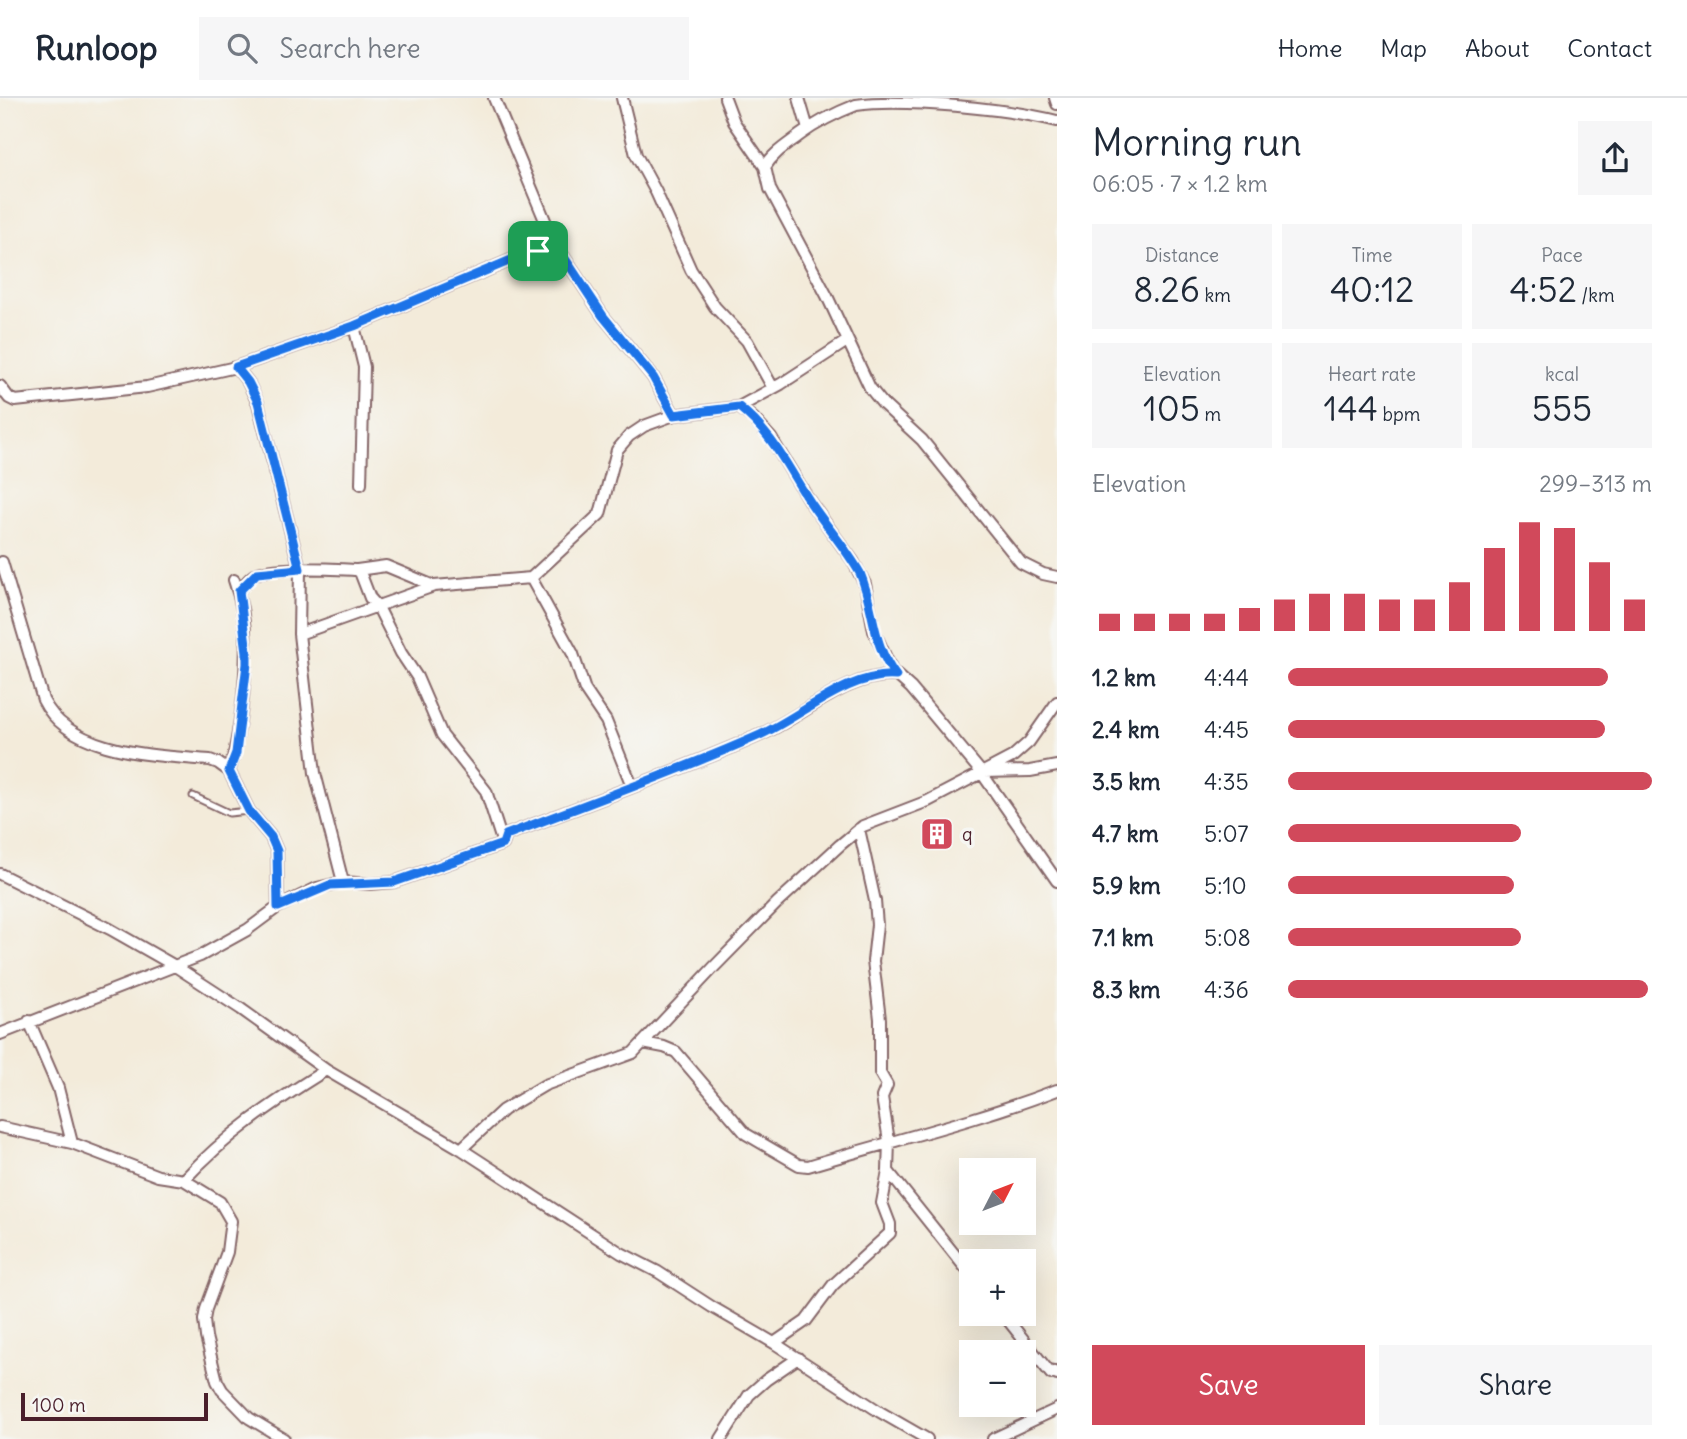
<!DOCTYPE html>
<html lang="en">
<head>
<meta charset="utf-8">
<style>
  :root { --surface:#fff; --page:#f6f6f7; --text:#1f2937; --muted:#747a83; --line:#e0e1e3; --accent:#d1495b }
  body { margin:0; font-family:Delius,sans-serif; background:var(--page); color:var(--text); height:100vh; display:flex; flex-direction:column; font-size:26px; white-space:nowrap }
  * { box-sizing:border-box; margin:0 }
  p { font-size:23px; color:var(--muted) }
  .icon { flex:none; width:38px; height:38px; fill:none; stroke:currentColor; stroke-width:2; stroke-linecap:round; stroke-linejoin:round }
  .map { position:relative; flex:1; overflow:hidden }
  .sheet { display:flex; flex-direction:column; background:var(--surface); width:630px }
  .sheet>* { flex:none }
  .needle { width:46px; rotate:48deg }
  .tools { position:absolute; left:959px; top:1060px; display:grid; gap:14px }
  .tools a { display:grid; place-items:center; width:77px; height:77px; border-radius:0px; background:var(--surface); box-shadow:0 7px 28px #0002; font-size:35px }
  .scale { position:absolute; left:21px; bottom:18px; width:187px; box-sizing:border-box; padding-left:7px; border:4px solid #4a1f2b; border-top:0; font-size:19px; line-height:24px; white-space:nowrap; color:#4a1f2b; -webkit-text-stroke:5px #f6f6f2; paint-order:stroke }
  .pin { position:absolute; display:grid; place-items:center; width:60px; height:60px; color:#fff; margin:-30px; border-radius:14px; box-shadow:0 4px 10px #0006 }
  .round { display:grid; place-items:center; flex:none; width:74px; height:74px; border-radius:0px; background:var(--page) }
  .overview { display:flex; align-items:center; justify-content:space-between; height:119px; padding:0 35px }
  h1 { font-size:38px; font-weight:600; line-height:52px }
  .metrics { display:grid; grid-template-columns:repeat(3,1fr); gap:10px; height:119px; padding:7px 35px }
  .metrics div { display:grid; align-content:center; border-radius:0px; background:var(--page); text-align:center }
  .metrics b { font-size:35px; font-weight:600 }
  .metrics small { font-size:19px; font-weight:400 }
  .metrics p { font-size:19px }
  .chart { height:196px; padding:14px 35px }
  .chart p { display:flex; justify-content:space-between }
  .chart svg { width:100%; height:126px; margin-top:7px; stroke:var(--accent); stroke-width:6 }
  .button { display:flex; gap:14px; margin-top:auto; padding:14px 35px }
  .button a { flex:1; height:80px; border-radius:0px; background:var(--accent); color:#fff; font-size:28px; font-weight:600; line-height:80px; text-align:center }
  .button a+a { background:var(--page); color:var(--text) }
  ul { padding:0 35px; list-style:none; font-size:23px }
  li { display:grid; grid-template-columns:112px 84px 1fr; align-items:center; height:52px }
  li i { height:18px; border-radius:9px; background:var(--accent) }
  header { display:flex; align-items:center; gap:42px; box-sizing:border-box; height:98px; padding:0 35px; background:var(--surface); border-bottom:2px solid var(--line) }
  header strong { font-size:33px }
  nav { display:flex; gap:38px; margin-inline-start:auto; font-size:24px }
  .search { width:490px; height:63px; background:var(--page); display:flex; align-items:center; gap:18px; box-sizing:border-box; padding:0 24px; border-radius:0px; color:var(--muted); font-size:26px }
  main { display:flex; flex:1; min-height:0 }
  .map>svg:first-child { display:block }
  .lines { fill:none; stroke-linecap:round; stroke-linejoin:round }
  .service-casing { stroke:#856668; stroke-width:9 }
  .minor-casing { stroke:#856668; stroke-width:14 }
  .service { stroke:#fff; stroke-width:5 }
  .minor { stroke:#fff; stroke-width:10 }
  .route-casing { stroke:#fff; stroke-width:14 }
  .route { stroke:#1a73e8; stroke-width:9 }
  .labels { text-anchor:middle; stroke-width:7; stroke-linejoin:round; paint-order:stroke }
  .poi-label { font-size:19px; fill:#4a1f2b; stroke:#f6f6f2; text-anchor:start }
</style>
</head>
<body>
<header>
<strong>Runloop</strong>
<div class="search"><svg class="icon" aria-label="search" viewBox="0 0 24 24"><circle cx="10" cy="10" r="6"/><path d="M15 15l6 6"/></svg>Search here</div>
<nav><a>Home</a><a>Map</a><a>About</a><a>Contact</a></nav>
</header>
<main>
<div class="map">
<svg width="1057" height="1341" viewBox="0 0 1057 1341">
  <rect width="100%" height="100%" fill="#f6f6f2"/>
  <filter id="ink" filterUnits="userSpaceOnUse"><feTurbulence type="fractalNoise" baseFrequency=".0143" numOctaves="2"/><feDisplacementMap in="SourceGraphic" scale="14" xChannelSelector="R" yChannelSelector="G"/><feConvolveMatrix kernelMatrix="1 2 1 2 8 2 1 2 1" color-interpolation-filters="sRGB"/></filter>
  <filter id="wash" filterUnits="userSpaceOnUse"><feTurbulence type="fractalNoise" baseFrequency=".00686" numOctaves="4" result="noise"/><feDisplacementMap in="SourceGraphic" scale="28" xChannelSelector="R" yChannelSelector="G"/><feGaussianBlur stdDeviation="1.57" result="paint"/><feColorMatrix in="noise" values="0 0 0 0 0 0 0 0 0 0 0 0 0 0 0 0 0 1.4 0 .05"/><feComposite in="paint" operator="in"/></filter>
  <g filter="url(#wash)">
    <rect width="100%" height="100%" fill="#f3ebda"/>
  </g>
  <g filter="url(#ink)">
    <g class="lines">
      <defs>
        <path id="service" d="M193 698 229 715 249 713"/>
        <path id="minor" d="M494 0 554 144 603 218 653 279 674 317
          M622 0 636 57 656 94 691 172 715 209 747 243 773 290
          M725 0 734 24 765 69 770 91 827 198 870 290 883 306 922 342 1021 465 1043 476 1057 479
          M799 0 808 31
          M1055 0 1057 6
          M765 69C773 55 787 47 800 37 816 25 838 14 856 7 902 0 1009 11 1057 23
          M354 228 364 269 361 386
          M236 269 248 284 258 305 300 471 299 536 315 675 343 784
          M0 288 9 300 15 303 147 289 236 269 354 228 554 144
          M739 309 753 320 771 340 810 404 853 463 865 486 874 533 892 573 911 590 981 674 1057 783
          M2 464 43 602C70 657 157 657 210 662L218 665 229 673 249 713 271 739 277 753 278 809
          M357 472 386 468 434 488
          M531 480 573 556 585 592 606 623 632 688
          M239 493C243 488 248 481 254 477 269 467 335 471 356 472L360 474 370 500 378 509 401 555 417 579 442 637 486 693 503 746
          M299 536 434 488 531 480 600 416 617 352 629 338 644 328 674 317 739 309 781 286 847 243
          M229 673C236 654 238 635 241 615 247 570 250 525 234 482
          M984 674 1030 673 1057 668
          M859 731 875 803 877 827 873 863 880 921V975L887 987 882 999 889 1043 888 1073 971 1177
          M0 776 110 831 175 868 241 911 326 972 461 1051 621 1155 658 1174 712 1209 774 1245 880 1314 927 1341
          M29 923 58 990 72 1045
          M0 936 200 858 247 832 278 809 317 790 343 784 370 786 394 784 503 746 506 737C591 704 677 674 760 637 802 619 849 574 896 578
          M643 945 664 949 676 954 746 1036 799 1067 808 1068C891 1043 976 1023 1057 992
          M0 1029 72 1045 158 1078 184 1082 220 1104 231 1123 229 1138 227 1154 206 1211 204 1222 206 1239 217 1283 222 1292 249 1320 284 1341
          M461 1051 503 1012 545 987 633 955 714 869 777 805 840 747 863 728 928 703 1012 659 1029 644 1057 604
          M184 1082C225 1037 274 1004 326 972
          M1003 1216 1051 1276 1054 1274 1057 1277
          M774 1245 806 1223 833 1187 890 1135V1126L882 1105 888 1073
          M721 1341 749 1297 766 1282 798 1260
          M993 1341 1057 1311"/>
      </defs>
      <!-- service casing -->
      <use href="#service" class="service-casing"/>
      <!-- minor casing -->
      <use href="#minor" class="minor-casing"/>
      <!-- service -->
      <use href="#service" class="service"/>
      <!-- minor -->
      <use href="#minor" class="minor"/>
    </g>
  </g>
  <g class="lines" filter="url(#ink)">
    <defs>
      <path id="route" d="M554 144 603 218 653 279 674 317 739 309C773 336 787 369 810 404 826 428 846 450 860 475 875 511 871 545 896 578 849 574 802 618 760 637 677 674 591 704 506 737L503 746 394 784 330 787 278 809 277 753 271 739 249 713 229 673 236 655 247 566V554L239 493 257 475 300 471 258 304 248 284 236 269 354 228Z"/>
    </defs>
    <!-- route casing -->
    <use href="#route" class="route-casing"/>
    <!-- route -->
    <use href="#route" class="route"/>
  </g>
  <!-- icons -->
  <defs>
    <symbol id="building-square" viewBox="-11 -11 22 22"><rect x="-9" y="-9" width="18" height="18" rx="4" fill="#d1495b" stroke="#f6f6f2"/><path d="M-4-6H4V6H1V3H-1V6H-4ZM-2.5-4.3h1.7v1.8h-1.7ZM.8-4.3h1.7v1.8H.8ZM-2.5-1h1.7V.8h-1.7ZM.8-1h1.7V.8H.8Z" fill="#fff"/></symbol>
  </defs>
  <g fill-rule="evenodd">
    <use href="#building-square" x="918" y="717" width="38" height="38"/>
  </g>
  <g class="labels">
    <!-- poi labels -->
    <g class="poi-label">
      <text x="962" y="743">q</text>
    </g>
  </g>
</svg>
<div class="tools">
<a><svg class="needle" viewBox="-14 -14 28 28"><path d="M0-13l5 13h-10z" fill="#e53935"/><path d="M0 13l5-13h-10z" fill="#747a83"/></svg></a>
<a>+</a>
<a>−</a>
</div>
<div class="scale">100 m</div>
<div class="pin" style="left:538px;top:153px;background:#1e9e55"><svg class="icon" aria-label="arrive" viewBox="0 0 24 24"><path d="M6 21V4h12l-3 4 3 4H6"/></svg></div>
</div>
<section class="sheet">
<div class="overview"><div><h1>Morning run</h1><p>06:05 · 7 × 1.2 km</p></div><a class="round"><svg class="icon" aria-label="share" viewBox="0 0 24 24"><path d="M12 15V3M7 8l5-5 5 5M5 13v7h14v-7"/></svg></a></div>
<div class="metrics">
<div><p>Distance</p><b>8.26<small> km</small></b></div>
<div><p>Time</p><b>40:12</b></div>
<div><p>Pace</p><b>4:52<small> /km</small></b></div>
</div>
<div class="metrics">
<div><p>Elevation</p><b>105<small> m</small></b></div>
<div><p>Heart rate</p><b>144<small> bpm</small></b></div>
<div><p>kcal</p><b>555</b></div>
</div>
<div class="chart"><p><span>Elevation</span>299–313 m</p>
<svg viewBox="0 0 160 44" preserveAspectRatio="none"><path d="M5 44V38M15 44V38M25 44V38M35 44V38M45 44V36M55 44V33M65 44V31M75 44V31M85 44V33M95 44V33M105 44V27M115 44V15M125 44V6M135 44V8M145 44V20M155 44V33"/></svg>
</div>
<ul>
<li><b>1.2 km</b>4:44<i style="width:88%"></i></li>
<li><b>2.4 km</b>4:45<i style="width:87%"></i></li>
<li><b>3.5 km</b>4:35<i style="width:100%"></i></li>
<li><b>4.7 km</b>5:07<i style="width:64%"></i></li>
<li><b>5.9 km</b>5:10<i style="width:62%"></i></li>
<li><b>7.1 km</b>5:08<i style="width:64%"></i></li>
<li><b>8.3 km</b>4:36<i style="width:99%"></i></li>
</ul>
<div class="button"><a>Save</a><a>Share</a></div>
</section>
</main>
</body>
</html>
